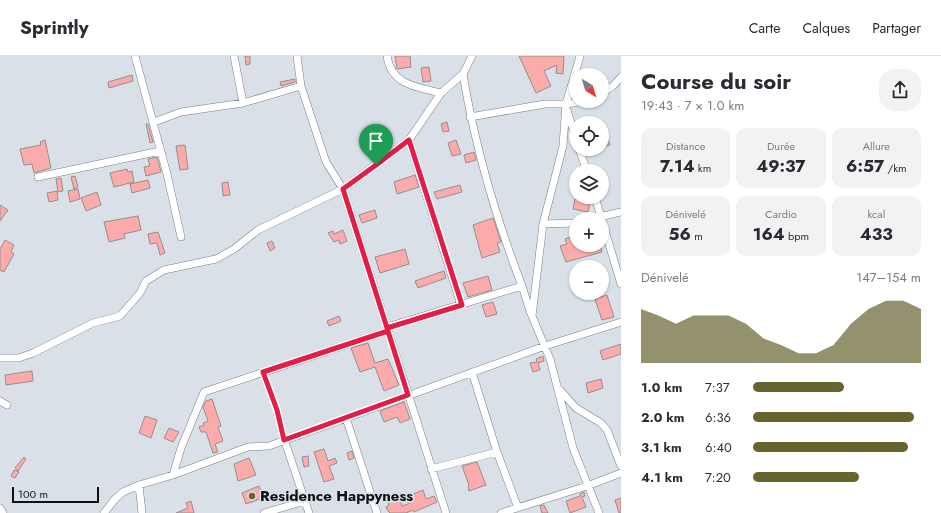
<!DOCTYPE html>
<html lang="fr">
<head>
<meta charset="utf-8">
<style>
  :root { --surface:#fff; --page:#f2f2f3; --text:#2b2b33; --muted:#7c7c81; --line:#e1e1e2; --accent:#686430 }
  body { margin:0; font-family:Jost,sans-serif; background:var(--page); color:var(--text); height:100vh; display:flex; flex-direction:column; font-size:15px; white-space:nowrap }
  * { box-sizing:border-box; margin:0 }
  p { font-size:13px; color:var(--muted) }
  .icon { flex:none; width:22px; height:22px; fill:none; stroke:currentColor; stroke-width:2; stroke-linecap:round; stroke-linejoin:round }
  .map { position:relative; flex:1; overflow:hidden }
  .drawer { display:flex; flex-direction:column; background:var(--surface); width:320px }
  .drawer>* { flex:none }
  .needle { width:26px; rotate:142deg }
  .fabs { position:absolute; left:569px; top:12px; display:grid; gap:8px }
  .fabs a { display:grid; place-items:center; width:40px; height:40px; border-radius:50%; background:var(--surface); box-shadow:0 1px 3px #0004; font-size:20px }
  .scale { position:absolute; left:12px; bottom:10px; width:87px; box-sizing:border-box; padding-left:4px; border:2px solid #0f1114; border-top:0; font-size:11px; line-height:14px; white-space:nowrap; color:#0f1114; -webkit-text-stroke:3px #d9e0e8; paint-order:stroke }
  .pin { position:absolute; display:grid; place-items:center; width:34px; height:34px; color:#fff; margin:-41px -17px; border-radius:50% 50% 50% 0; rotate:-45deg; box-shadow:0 0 4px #0007 }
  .pin .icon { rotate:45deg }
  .round { display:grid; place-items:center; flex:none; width:42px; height:42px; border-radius:16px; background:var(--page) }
  .headline { display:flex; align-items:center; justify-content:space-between; height:68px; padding:0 20px }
  h1 { font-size:22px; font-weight:700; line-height:30px }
  .stats { display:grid; grid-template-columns:repeat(3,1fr); gap:6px; height:68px; padding:4px 20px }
  .stats div { display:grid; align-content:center; border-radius:10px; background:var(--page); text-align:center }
  .stats b { font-size:17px; font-weight:700 }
  .stats small { font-size:11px; font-weight:400 }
  .stats p { font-size:11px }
  .chart { height:112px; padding:8px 20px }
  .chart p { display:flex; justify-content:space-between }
  .chart svg { width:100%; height:72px; margin-top:4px; fill:var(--accent); opacity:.7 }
  ul { padding:0 20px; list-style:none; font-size:13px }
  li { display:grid; grid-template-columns:64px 48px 1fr; align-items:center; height:30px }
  li i { height:10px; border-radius:5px; background:var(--accent) }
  header { display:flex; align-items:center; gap:24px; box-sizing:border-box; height:56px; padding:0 20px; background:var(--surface); border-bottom:1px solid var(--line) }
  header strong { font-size:19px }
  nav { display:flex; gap:22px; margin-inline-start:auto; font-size:14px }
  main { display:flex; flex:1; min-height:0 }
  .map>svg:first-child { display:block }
  .building { fill:#fbacaa; stroke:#988d8d }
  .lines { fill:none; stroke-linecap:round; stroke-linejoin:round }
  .street-casing { stroke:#798086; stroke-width:8 }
  .path { stroke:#888d93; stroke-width:1; stroke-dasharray:2 2; stroke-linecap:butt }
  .street { stroke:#fff; stroke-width:7 }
  .route-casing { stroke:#fff; stroke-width:8 }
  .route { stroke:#e11d48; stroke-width:5 }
  .poi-dot { fill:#686430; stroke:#d9e0e8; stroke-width:1.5 }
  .labels { text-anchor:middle; stroke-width:3.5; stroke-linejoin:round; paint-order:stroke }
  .poi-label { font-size:15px; font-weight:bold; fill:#0f1114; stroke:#d9e0e8; text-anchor:start }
</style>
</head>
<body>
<header>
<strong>Sprintly</strong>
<nav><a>Carte</a><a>Calques</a><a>Partager</a></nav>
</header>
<main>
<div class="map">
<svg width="621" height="457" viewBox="0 0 621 457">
  <rect width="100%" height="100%" fill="#d9e0e8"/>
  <!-- building -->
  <path class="building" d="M245 0H250V8L246 9Z
    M395 0H410L411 11 397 13Z
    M519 0H564L563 18 556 17 557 9 544 15 551 30 536 37Z
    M429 11 431 25 423 26 421 12Z
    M132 19 133 25 109 32 108 26Z
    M295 23V26L281 30 280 26Z
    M447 66 449 75 443 76 441 68Z
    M146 68H148L153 86 150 87Z
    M602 68 610 89 602 91Z
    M45 84 51 112 34 117 32 108 24 109 20 93 41 89 40 86Z
    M456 84 461 98 452 100 448 87Z
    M185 89 188 113 180 114 176 90Z
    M474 96 476 104 466 107 464 99Z
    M157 101 161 116 146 120 144 111 150 110 148 103Z
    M127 113 128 116 132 115 134 126 114 131 110 117Z
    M415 119 419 131 397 138 394 126Z
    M75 120 78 131 74 133 71 121Z
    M61 122 63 135 58 136 56 123Z
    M148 124 150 132 132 137 130 128Z
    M228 126 230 139 223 140 222 127Z
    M460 129 462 136 437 143 434 136Z
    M78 133 80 143 70 146 68 135Z
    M57 135 58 144 49 146 47 137Z
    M97 136 101 149 86 155 81 142Z
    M575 143 590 146 588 156 573 153Z
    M0 149 8 154 0 165Z
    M375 154 377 162 362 167 359 159Z
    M138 160 141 174 124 178 125 182 109 186 104 166Z
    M493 162 501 186 497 187 500 196 482 202 473 169Z
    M343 174 347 185 340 188 339 184 334 186 328 177 333 175 334 178Z
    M158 176 165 197 160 199 157 187 150 188 148 178Z
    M576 179V189H600L602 196 566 206 560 190 567 188 565 183Z
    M5 184 14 189 11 196 14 198 4 216 0 214V193Z
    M272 185 275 192 270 195 267 187Z
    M405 193 409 208 380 217 375 201Z
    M444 215 446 222 418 232 415 225Z
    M488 220 492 234 468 241 463 227Z
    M595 237 596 241 589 244 587 239Z
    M607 239 614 261 602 264 595 243Z
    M493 246 497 258 486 261 482 249Z
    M339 260 341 265 329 270 327 265Z
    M368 287 375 307 388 303 399 329 384 335 375 311 360 316 351 292Z
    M621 288V298L603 304 600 295Z
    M543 300 544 305 538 307 540 314 533 316 530 307 537 306 536 303Z
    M32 315 33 325 6 329 5 319Z
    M601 323 603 332 588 337 586 327Z
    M212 343 221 370 218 371 223 385 215 388 218 396 213 397 206 376H201L199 371 204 369 203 367 208 365 203 351 206 345Z
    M404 346 410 363 400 367 397 361 384 366 380 355Z
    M145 360 157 364 151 382 139 377Z
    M169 372 179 376 173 386 164 382Z
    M324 393 328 405 335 402 337 407 329 410 334 423 324 426 314 396Z
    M352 395 354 402 349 404 347 397Z
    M308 400 309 410 304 411 302 401Z
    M24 401 26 403 18 415 15 412Z
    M249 402 256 419 238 425 234 408Z
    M477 406 486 429 469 435 468 430 469 429 462 410Z
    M14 414 19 416 15 422 11 420Z
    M259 430 263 442 246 448 242 437Z
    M423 434 426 443 434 440 437 446 414 456 413 454 406 457H390L388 455 386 451 389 449 388 446 399 442 402 450 410 447 408 440Z
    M584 436 585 440 582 441 586 451 570 457 566 445 580 440V438Z
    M621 442V457H619L615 444Z
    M191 445 194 457H176L188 452 186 447Z
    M544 449 548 457H542L540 450Z"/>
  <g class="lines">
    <defs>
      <path id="street" d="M135 0 167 118 181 181
        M234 0 243 47
        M297 0 301 30 326 106 343 133 446 457
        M387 0C391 29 417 31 441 37
        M580 0 566 48 563 90 543 168 532 260 550 303 573 392 599 457
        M463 18C475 91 496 162 522 230
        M602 37 613 30 621 21
        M567 54 576 83
        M470 61 545 48H566L586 45
        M154 66 181 56 243 47 301 30
        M409 84 461 249
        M579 93 587 115
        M38 121 160 95
        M595 141 621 228
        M591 163 621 156
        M543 168 576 167
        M387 271 522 230 531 258
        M0 302H19L33 297 93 267 120 260 140 237 146 225 164 214 216 203 234 193 258 174 343 133 409 84 441 37 463 18 472 0
        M472 316 497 396
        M560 334 576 352 601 367 607 374 621 410
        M0 345 7 349
        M346 362 377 457
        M284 383 309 457
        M431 413 497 396 518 452
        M173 419 181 392 204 336 388 275
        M139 429 142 457
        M0 452 3 457
        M104 457 115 443 123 436 139 429 173 419 248 391 269 390 545 290 621 266
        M264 457 305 445
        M501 457 587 430 621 417"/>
    </defs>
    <!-- street casing -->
    <use href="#street" class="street-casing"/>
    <!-- path -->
    <path class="path" d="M265 323 277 354 283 377"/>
    <!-- street -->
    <use href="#street" class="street"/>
  </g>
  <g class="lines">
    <defs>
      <path id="route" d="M376 109 343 133 388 275 263 316 277 354 284 384 408 339 387 272 462 249 409 84 376 109"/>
    </defs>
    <!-- route casing -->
    <use href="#route" class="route-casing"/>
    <!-- route -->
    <use href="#route" class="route"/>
  </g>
  <!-- markers -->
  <circle class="poi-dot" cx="252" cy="440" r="4"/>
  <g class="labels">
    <!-- poi labels -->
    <g class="poi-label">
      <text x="260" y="445">Residence Happyness</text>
    </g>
  </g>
</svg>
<div class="fabs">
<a><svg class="needle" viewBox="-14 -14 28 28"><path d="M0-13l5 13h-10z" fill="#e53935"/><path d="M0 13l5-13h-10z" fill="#7c7c81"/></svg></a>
<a><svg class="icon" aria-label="locate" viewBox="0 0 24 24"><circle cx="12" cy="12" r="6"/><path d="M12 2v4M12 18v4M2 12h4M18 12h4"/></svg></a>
<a><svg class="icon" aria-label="layers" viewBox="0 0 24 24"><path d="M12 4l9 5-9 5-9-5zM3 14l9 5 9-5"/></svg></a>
<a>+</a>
<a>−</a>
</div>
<div class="scale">100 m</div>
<div class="pin" style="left:376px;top:109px;background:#1e9e55"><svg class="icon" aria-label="arrive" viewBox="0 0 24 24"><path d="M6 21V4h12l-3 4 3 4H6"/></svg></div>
</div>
<section class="drawer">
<div class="headline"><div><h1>Course du soir</h1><p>19:43 · 7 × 1.0 km</p></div><a class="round"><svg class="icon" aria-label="share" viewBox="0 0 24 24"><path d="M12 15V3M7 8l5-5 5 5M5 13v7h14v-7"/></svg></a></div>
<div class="stats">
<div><p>Distance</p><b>7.14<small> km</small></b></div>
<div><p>Durée</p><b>49:37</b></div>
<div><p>Allure</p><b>6:57<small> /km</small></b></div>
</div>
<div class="stats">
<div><p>Dénivelé</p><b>56<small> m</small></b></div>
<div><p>Cardio</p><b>164<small> bpm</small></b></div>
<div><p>kcal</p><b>433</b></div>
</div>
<div class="chart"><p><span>Dénivelé</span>147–154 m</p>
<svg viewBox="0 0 160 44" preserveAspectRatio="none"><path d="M0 44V11L10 15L20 20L30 15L40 15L50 15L60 20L70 29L80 33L90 38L100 38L110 33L120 20L130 11L140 6L150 6L160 11V44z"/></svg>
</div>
<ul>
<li><b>1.0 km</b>7:37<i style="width:54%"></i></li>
<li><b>2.0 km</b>6:36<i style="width:96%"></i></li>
<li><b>3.1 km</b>6:40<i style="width:92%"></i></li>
<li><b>4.1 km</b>7:20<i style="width:63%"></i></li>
</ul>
</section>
</main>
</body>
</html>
